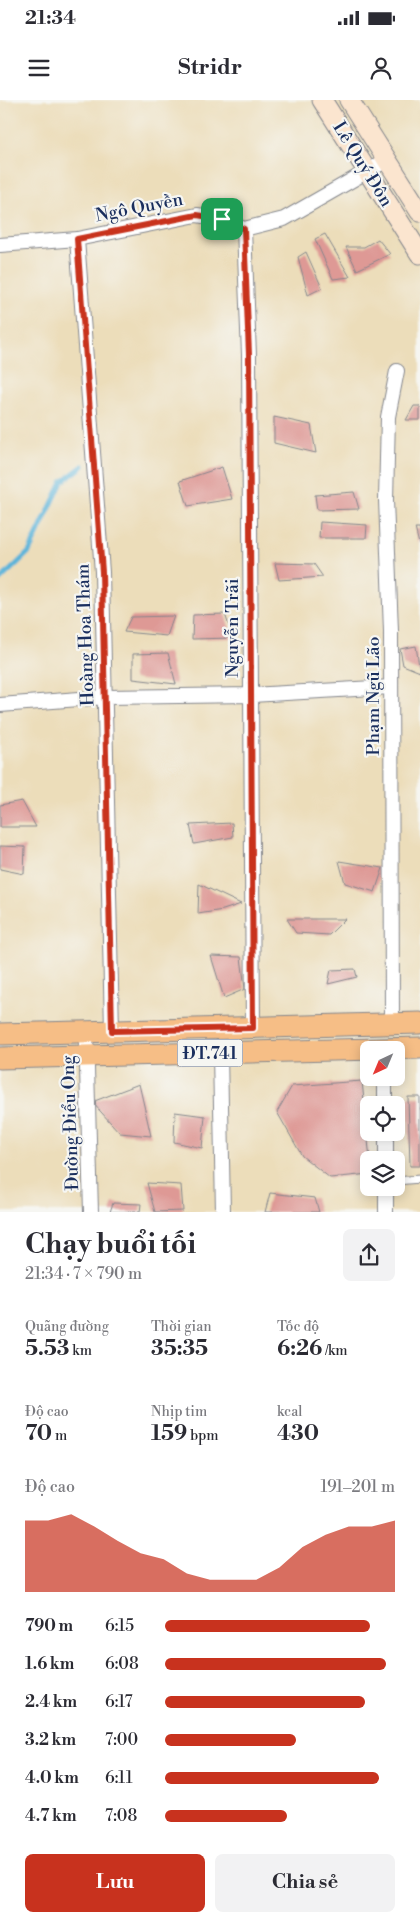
<!DOCTYPE html>
<html lang="vi">
<head>
<meta charset="utf-8">
<style>
  :root { --surface:#fff; --page:#f2f2f3; --text:#2b2b33; --muted:#7c7c81; --accent:#c8321e }
  body { margin:0; font-family:"Libre Bodoni",serif; background:var(--page); color:var(--text); height:100vh; display:flex; flex-direction:column; font-size:19px; white-space:nowrap }
  * { box-sizing:border-box; margin:0 }
  p { font-size:16px; color:var(--muted) }
  .icon { flex:none; width:28px; height:28px; fill:none; stroke:currentColor; stroke-width:2; stroke-linecap:round; stroke-linejoin:round }
  .map { position:relative; height:1112px; overflow:hidden }
  .sheet { display:flex; flex-direction:column; background:var(--surface); flex:1 }
  .sheet>* { flex:none }
  .needle { width:32px; rotate:224deg }
  .tools { position:absolute; left:360px; top:941px; display:grid; gap:10px }
  .tools a { display:grid; place-items:center; width:45px; height:45px; border-radius:8px; background:var(--surface); box-shadow:0 2px 12px #0003; font-size:25px }
  .pin { position:absolute; display:grid; place-items:center; width:42px; height:42px; color:#fff; margin:-21px; border-radius:10px; box-shadow:0 2px 8px #0006 }
  .round { display:grid; place-items:center; flex:none; width:52px; height:52px; border-radius:8px; background:var(--page) }
  .head { display:flex; align-items:center; justify-content:space-between; height:85px; padding:0 25px }
  h1 { font-size:28px; font-weight:700; line-height:38px }
  .stats { display:grid; grid-template-columns:repeat(3,1fr); gap:8px; height:85px; padding:5px 25px }
  .stats div { display:grid; align-content:center }
  .stats b { font-size:21px; font-weight:700 }
  .stats small { font-size:14px; font-weight:400 }
  .stats p { font-size:14px }
  .chart { height:140px; padding:10px 25px }
  .chart p { display:flex; justify-content:space-between }
  .chart svg { width:100%; height:90px; margin-top:5px; fill:var(--accent); opacity:.7 }
  .primary-button { display:flex; gap:10px; margin-top:auto; padding:10px 25px }
  .primary-button a { flex:1; height:58px; border-radius:8px; background:var(--accent); color:#fff; font-size:20px; font-weight:700; line-height:58px; text-align:center }
  .primary-button a+a { background:var(--page); color:var(--text) }
  ul { padding:0 25px; list-style:none; font-size:16px }
  li { display:grid; grid-template-columns:80px 60px 1fr; align-items:center; height:38px }
  li i { height:12px; border-radius:6px; background:var(--accent) }
  .status { display:flex; justify-content:space-between; align-items:center; height:35px; padding:0 25px; background:var(--surface); direction:ltr }
  .status svg { height:14px; fill:currentColor }
  header { display:flex; justify-content:space-between; align-items:center; height:65px; padding:0 25px; background:var(--surface); font-size:22px; font-weight:700 }
  .map>svg:first-child { display:block }
  .lines { fill:none; stroke-linecap:round; stroke-linejoin:round }
  .stream { stroke:#5bb4d9; stroke-width:5 }
  .building { fill:#de9995 }
  .service-casing { stroke:#84868c; stroke-width:9 }
  .minor-casing { stroke:#84868c; stroke-width:16 }
  .secondary-casing { stroke:#84868c; stroke-width:21 }
  .primary-casing { stroke:#84868c; stroke-width:23 }
  .service { stroke:#fff; stroke-width:7 }
  .minor { stroke:#fff; stroke-width:14 }
  .secondary { stroke:#fbe5cf; stroke-width:19 }
  .primary { stroke:#f6be86; stroke-width:21 }
  .route-casing { stroke:#fff; stroke-width:10 }
  .route { stroke:#c8321e; stroke-width:6 }
  .labels { text-anchor:middle; stroke-width:4.5; stroke-linejoin:round; paint-order:stroke }
  .shield { fill:#f6f6f2; stroke:#5d6b8a; stroke-width:1 }
  .shield-label { font-size:16px; font-weight:bold; fill:#1b2f5e }
  .street-label { font-size:18px; fill:#1b2f5e; stroke:#f6f6f2 }
</style>
</head>
<body>
<div class="status"><b>21:34</b><svg viewBox="0 0 49 12"><path d="M0 12V9h3v3zM5 12V6h3v6zM10 12V3h3v9zM15 12V0h3v12zM26 1h20v11H26zM47 4h2v5h-2z"/></svg></div>
<header><svg class="icon" aria-label="menu" viewBox="0 0 24 24"><path d="M4 6h16M4 12h16M4 18h16"/></svg>Stridr<svg class="icon" aria-label="person" viewBox="0 0 24 24"><circle cx="12" cy="8" r="4"/><path d="M4 21q1-7 8-7t8 7"/></svg></header>
<div class="map">
<svg width="420" height="1112" viewBox="0 0 420 1112">
  <rect width="100%" height="100%" fill="#f6f6f2"/>
  <filter id="ink" filterUnits="userSpaceOnUse"><feTurbulence type="fractalNoise" baseFrequency=".02" numOctaves="2"/><feDisplacementMap in="SourceGraphic" scale="10" xChannelSelector="R" yChannelSelector="G"/><feConvolveMatrix kernelMatrix="1 2 1 2 8 2 1 2 1" color-interpolation-filters="sRGB"/></filter>
  <filter id="wash" filterUnits="userSpaceOnUse"><feTurbulence type="fractalNoise" baseFrequency=".0096" numOctaves="4" result="noise"/><feDisplacementMap in="SourceGraphic" scale="20" xChannelSelector="R" yChannelSelector="G"/><feGaussianBlur stdDeviation="1.12" result="paint"/><feColorMatrix in="noise" values="0 0 0 0 0 0 0 0 0 0 0 0 0 0 0 0 0 1.4 0 .05"/><feComposite in="paint" operator="in"/></filter>
  <g filter="url(#wash)">
    <rect width="100%" height="100%" fill="#ecddba"/>
    <g class="lines">
      <!-- stream -->
      <path class="stream" d="M0 480 29 452 62 382 83 366"/>
    </g>
    <g id="blocks">
      <!-- building -->
      <path class="building" d="M325 134 350 177 333 179 315 139Z
        M378 139 390 154 357 170 346 147H364Z
        M306 152 322 188 308 195 298 157Z
        M414 306H420V320H406Z
        M274 317 311 325 316 353 274 343Z
        M222 367 232 399 188 406 180 381Z
        M354 392 359 409 317 410 315 395Z
        M320 422 367 425 366 438H319Z
        M415 428H420V444H419Z
        M275 463 314 464 323 477 279 480Z
        M225 514 233 538 192 539 193 515Z
        M174 516 167 536 124 532 131 517Z
        M416 546 420 572 403 565 400 549Z
        M168 553 176 584 133 579V554Z
        M22 701 36 727H0V705Z
        M232 723 233 737 194 744 190 725Z
        M0 746 25 747 24 774 0 769Z
        M339 761 383 768 375 792 345 783Z
        M199 784 241 804 223 810 198 814Z
        M287 819H345L329 835 296 833Z
        M211 856 241 857 245 889 224 898Z
        M355 869 357 877 328 884 331 870Z
        M362 981 370 1060 369 1074 330 1078 302 1056 277 1012 292 986Z
        M139 984 151 1036 120 1033 92 1002Z
        M408 997H420V1066H410Z
        M175 1012 205 1016 202 1048 174 1042Z
        M147 1083 181 1085 183 1111 155 1112Z
        M270 1093 315 1098 319 1112H265Z
        M113 1103 141 1104 140 1112H110Z"/>
    </g>
  </g>
  <g filter="url(#ink)">
    <use href="#blocks" fill-opacity="0" stroke="#84868c" stroke-width="1"/>
    <g class="lines">
      <defs>
        <path id="service" d="M396 1081 420 1079"/>
        <path id="minor" d="M244 129 249 255 253 928
          M77 139 102 472 112 931
          M0 145 77 139 197 115 222 119 244 129 284 119 387 60
          M0 605 106 597 251 595 391 587
          M392 923 391 531 386 400 388 317 397 271
          M86 932 91 1112
          M220 953 223 1112
          M385 978V1005
          M386 1032V1060
          M386 1088V1112"/>
        <path id="secondary" d="M322 0 420 154
          M349 0 420 112"/>
        <path id="primary" d="M0 934 420 923
          M0 958 420 948"/>
      </defs>
      <!-- service casing -->
      <use href="#service" class="service-casing"/>
      <!-- minor casing -->
      <use href="#minor" class="minor-casing"/>
      <!-- secondary casing -->
      <use href="#secondary" class="secondary-casing"/>
      <!-- primary casing -->
      <use href="#primary" class="primary-casing"/>
      <!-- service -->
      <use href="#service" class="service"/>
      <!-- minor -->
      <use href="#minor" class="minor"/>
      <!-- secondary -->
      <use href="#secondary" class="secondary"/>
      <!-- primary -->
      <use href="#primary" class="primary"/>
    </g>
  </g>
  <g class="lines" filter="url(#ink)">
    <defs>
      <path id="route" d="M197 115 222 119 244 129 249 255 253 928 112 931 102 472 77 139Z"/>
    </defs>
    <!-- route casing -->
    <use href="#route" class="route-casing"/>
    <!-- route -->
    <use href="#route" class="route"/>
  </g>
  <g class="labels">
    <!-- shield labels -->
    <rect class="shield" x="177.5" y="939.5" width="65" height="27" rx="4"/>
    <g class="shield-label">
      <text x="210" y="959">ĐT.741</text>
    </g>
    <!-- street labels -->
    <g class="street-label">
      <text transform="translate(363 64) rotate(58)" y="6">Lê Quý Đôn</text>
      <text transform="translate(139 107) rotate(-11)" y="6">Ngô Quyền</text>
      <text transform="translate(232 528) rotate(-90)" y="6">Nguyễn Trãi</text>
      <text transform="translate(85 535) rotate(-92)" y="6">Hoàng Hoa Thám</text>
      <text transform="translate(373 596) rotate(-90)" y="6">Phạm Ngũ Lão</text>
      <text transform="translate(70 1023) rotate(-92)" y="6">Đường Điểu Ong</text>
    </g>
  </g>
</svg>
<div class="tools">
<a><svg class="needle" viewBox="-14 -14 28 28"><path d="M0-13l5 13h-10z" fill="#e53935"/><path d="M0 13l5-13h-10z" fill="#7c7c81"/></svg></a>
<a><svg class="icon" aria-label="locate" viewBox="0 0 24 24"><circle cx="12" cy="12" r="6"/><path d="M12 2v4M12 18v4M2 12h4M18 12h4"/></svg></a>
<a><svg class="icon" aria-label="layers" viewBox="0 0 24 24"><path d="M12 4l9 5-9 5-9-5zM3 14l9 5 9-5"/></svg></a>
</div>
<div class="pin" style="left:222px;top:119px;background:#1e9e55"><svg class="icon" aria-label="arrive" viewBox="0 0 24 24"><path d="M6 21V4h12l-3 4 3 4H6"/></svg></div>
</div>
<section class="sheet">
<div class="head"><div><h1>Chạy buổi tối</h1><p>21:34 · 7 × 790 m</p></div><a class="round"><svg class="icon" aria-label="share" viewBox="0 0 24 24"><path d="M12 15V3M7 8l5-5 5 5M5 13v7h14v-7"/></svg></a></div>
<div class="stats">
<div><p>Quãng đường</p><b>5.53<small> km</small></b></div>
<div><p>Thời gian</p><b>35:35</b></div>
<div><p>Tốc độ</p><b>6:26<small> /km</small></b></div>
</div>
<div class="stats">
<div><p>Độ cao</p><b>70<small> m</small></b></div>
<div><p>Nhịp tim</p><b>159<small> bpm</small></b></div>
<div><p>kcal</p><b>430</b></div>
</div>
<div class="chart"><p><span>Độ cao</span>191–201 m</p>
<svg viewBox="0 0 160 44" preserveAspectRatio="none"><path d="M0 44V9L10 9L20 6L30 12L40 19L50 25L60 28L70 35L80 38L90 38L100 38L110 32L120 22L130 16L140 12L150 12L160 9V44z"/></svg>
</div>
<ul>
<li><b>790 m</b>6:15<i style="width:89%"></i></li>
<li><b>1.6 km</b>6:08<i style="width:96%"></i></li>
<li><b>2.4 km</b>6:17<i style="width:87%"></i></li>
<li><b>3.2 km</b>7:00<i style="width:57%"></i></li>
<li><b>4.0 km</b>6:11<i style="width:93%"></i></li>
<li><b>4.7 km</b>7:08<i style="width:53%"></i></li>
</ul>
<div class="primary-button"><a>Lưu</a><a>Chia sẻ</a></div>
</section>
</body>
</html>
